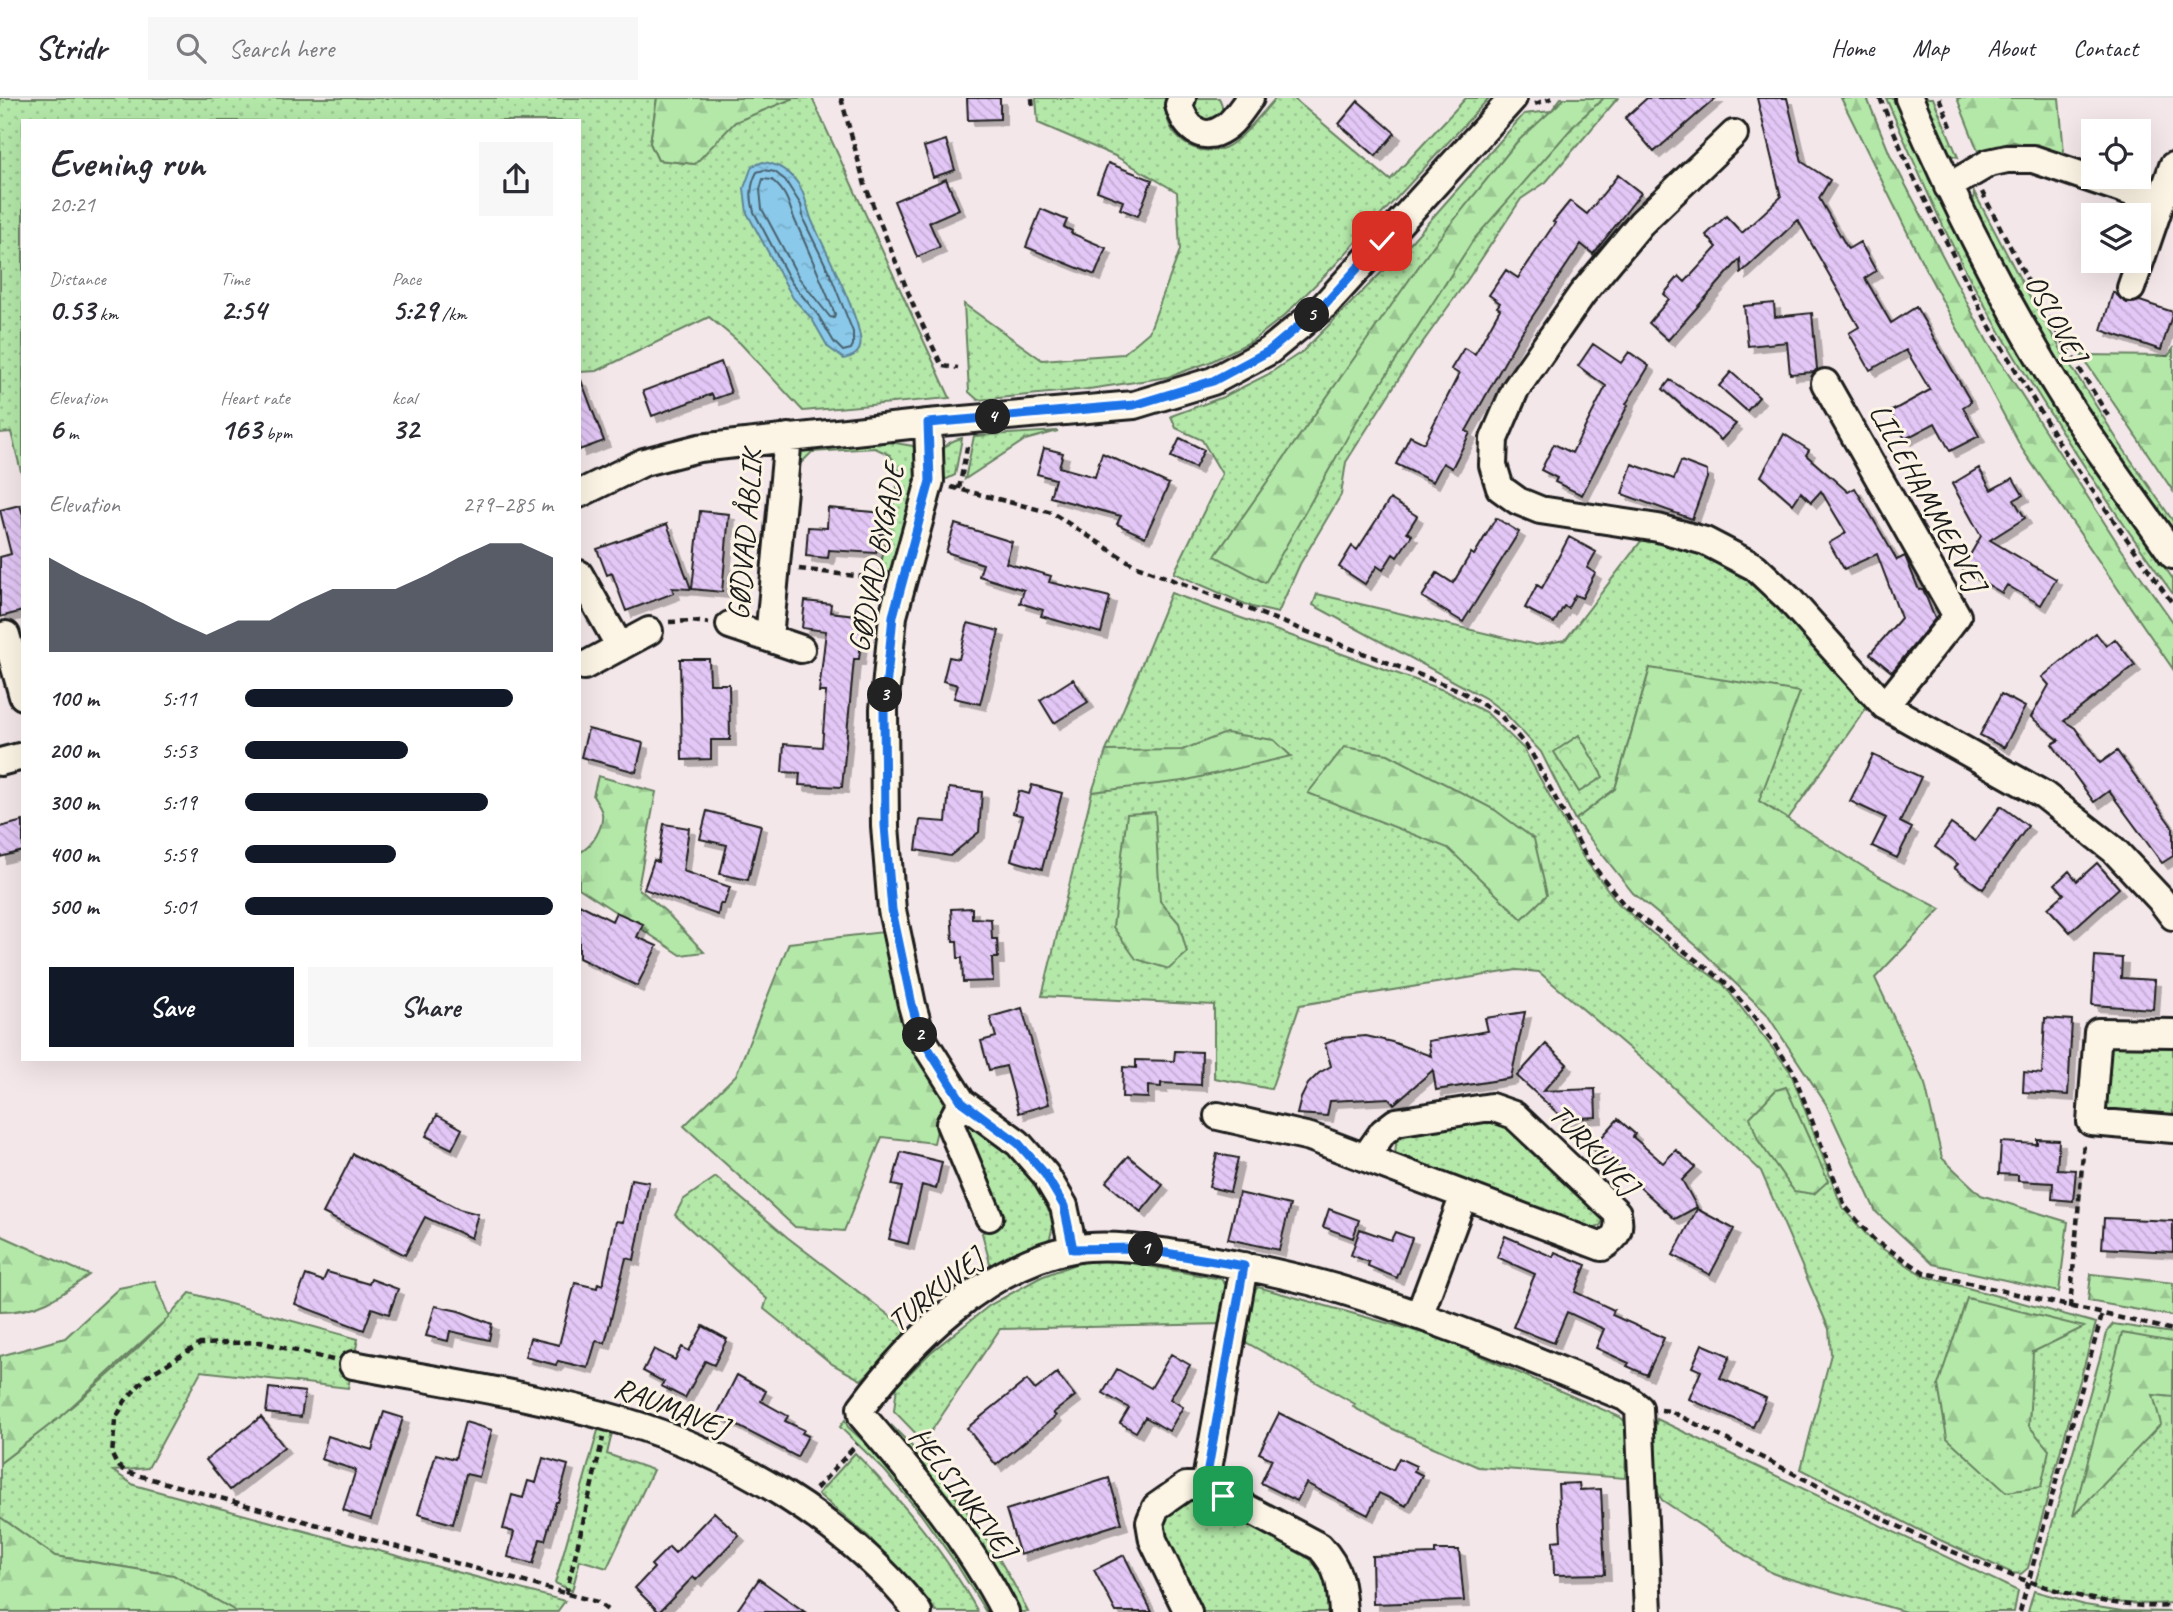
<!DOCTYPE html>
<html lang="en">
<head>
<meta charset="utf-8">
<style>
  :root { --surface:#fff; --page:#f7f7f7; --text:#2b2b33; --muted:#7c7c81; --line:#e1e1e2; --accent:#111827 }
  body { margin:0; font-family:Caveat,sans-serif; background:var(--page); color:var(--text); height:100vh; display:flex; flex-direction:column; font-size:26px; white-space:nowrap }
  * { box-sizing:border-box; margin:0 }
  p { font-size:23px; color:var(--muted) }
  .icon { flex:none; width:38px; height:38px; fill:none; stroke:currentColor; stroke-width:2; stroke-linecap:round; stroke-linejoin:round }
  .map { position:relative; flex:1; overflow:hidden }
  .sheet { position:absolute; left:21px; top:21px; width:560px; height:942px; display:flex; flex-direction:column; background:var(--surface); border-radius:0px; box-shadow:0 7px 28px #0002 }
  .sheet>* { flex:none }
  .controls { position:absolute; left:2081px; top:21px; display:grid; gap:14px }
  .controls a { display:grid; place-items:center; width:70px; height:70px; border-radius:0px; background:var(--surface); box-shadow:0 7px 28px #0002; font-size:35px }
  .pin { position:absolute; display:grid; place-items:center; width:60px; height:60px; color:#fff; margin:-30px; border-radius:14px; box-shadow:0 4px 10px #0006 }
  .km { position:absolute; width:35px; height:35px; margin:-18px; border-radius:50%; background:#222; color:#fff; font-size:19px; line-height:35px; text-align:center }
  .round { display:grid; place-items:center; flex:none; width:74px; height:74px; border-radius:0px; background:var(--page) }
  .summary { display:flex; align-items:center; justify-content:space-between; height:119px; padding:0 28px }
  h1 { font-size:38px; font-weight:700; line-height:52px }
  .figures { display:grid; grid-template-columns:repeat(3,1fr); gap:10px; height:119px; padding:7px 28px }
  .figures div { display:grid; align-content:center }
  .figures b { font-size:30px; font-weight:700 }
  .figures small { font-size:19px; font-weight:400 }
  .figures p { font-size:19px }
  .chart { height:196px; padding:14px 28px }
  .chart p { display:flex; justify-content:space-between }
  .chart svg { width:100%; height:126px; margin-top:7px; fill:var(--accent); opacity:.7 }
  .action { display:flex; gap:14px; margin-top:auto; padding:14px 28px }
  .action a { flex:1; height:80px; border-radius:0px; background:var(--accent); color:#fff; font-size:28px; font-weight:700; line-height:80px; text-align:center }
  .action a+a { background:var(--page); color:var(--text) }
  ul { padding:0 28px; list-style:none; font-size:23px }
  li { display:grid; grid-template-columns:112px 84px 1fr; align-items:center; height:52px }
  li i { height:18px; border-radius:9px; background:var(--accent) }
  header { display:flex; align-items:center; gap:42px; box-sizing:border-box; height:98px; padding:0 35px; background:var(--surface); border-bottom:2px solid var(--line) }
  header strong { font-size:33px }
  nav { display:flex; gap:38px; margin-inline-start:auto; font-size:24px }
  .search { width:490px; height:63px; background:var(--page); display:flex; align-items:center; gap:18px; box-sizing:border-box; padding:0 24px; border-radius:0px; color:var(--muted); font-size:26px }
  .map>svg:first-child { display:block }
  .grass { fill:url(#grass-dots); stroke:#688262; stroke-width:2 }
  .forest { fill:url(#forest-firs); stroke:#688262; stroke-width:2 }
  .park { fill:url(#park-crowns); stroke:#688262; stroke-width:2 }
  .water { fill:url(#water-ripples); stroke:#5e8498; stroke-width:2 }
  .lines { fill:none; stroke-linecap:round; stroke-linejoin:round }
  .shore { stroke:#48616e; stroke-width:2 }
  .building { fill:url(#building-back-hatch); stroke:#1c1c1c; stroke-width:2; filter:url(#shadow) }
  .minor-casing { stroke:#1c1c1c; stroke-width:32 }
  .path { stroke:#1c1c1c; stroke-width:4.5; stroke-dasharray:7 5; stroke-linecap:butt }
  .minor { stroke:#fcf5e5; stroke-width:26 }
  .route-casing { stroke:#fff; stroke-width:14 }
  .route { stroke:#1a73e8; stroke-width:9 }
  .labels { text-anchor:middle; stroke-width:6; stroke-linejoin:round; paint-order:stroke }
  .street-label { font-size:30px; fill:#1c1c1c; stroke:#fcf5e5 }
</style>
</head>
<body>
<header>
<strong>Stridr</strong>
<div class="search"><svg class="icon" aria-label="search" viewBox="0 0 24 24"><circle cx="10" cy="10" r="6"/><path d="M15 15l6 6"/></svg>Search here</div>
<nav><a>Home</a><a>Map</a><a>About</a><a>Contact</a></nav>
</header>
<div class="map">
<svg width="2173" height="1514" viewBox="0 0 2173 1514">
  <defs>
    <pattern id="grass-dots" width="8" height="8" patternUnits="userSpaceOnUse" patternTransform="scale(1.75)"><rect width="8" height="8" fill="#b4e8a9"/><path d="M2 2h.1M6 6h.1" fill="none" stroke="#9ac691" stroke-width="1.8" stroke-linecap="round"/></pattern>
    <pattern id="forest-firs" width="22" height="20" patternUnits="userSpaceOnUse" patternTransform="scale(1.75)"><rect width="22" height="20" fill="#b4e8a9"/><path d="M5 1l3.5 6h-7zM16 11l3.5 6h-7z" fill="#9ac691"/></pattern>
    <pattern id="park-crowns" width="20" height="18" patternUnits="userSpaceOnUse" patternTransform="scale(1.75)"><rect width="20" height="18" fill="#b4e8a9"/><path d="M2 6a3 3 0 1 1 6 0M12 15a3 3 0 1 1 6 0" fill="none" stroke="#9ac691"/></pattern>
    <pattern id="water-ripples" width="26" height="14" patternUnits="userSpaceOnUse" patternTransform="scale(1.75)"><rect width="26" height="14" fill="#8ac9ea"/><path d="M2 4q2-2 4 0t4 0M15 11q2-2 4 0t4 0" fill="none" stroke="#76acc8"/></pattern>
    <pattern id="building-back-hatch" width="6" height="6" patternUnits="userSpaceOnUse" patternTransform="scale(1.75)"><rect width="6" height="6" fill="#e3c7f6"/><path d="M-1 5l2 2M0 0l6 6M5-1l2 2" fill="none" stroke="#c2aad2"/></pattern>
    <filter id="shadow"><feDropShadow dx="6" dy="6" stdDeviation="0" flood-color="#0004"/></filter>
  </defs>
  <rect width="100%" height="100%" fill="#f4e7ea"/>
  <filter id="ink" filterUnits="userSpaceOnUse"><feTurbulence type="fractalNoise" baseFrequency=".0143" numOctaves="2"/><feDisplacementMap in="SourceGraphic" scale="14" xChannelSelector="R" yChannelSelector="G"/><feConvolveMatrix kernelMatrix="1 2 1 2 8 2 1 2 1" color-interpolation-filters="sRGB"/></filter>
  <g filter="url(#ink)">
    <!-- grass -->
    <path class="grass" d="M0 0H657L650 45 658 62 694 66 735 24 794 0H812L950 300 803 313 740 245 709 219 597 273 579 274V23H23V381L11 334 0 335Z
      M1036 0H1168C1158 33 1193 62 1224 50 1242 43 1262 14 1276 0H1293L1390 82 1466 0H1489L1333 169 1284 218 1252 243 1210 264 1168 279 1089 291 978 302 969 294 964 206 1042 262 1123 256 1149 234 1180 152 1177 94 1115 58 1038 25Z
      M1194 0H1219C1225 11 1222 16 1213 24L1198 23 1192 4Z
      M1561 0H1618L1546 84 1521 101 1468 181 1415 255 1346 364 1341 397 1300 466 1278 515 1252 509 1174 475 1222 376 1202 342 1176 330 1171 318 1223 299 1267 277 1303 253 1403 153 1524 16 1551 13Z
      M1886 0H1895C1933 89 1975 178 2024 261 2070 337 2122 409 2173 481V496C2101 396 2033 295 1974 188 1940 127 1914 63 1886 0Z
      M1924 0H1933L1958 59 1949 57Z
      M1974 94 2028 196 2066 260 2120 346 2173 423V439L2073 292 2043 241 1982 132 1973 111Z
      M1058 333 1025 342 965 381 974 338Z
      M962 340 955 377 947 381 939 379C940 358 939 345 962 340Z
      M878 342 913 348 918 361 910 405 892 478 880 471 900 374 890 357 875 350 812 354 801 365 800 354 811 346Z
      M1645 438 1711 457 1756 485 1869 606 1788 721 1759 703 1650 570 1615 691 1575 722 1541 654 1505 615 1485 600 1313 507 1317 496 1536 547 1565 542Z
      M1171 495 1446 593 1487 615 1524 651 1583 759 1618 805 1652 835 1723 886 1790 973 1842 1109 1874 1145 1924 1178 2096 1225 2028 1470 2021 1476 2012 1475 1927 1436 1801 1371 1831 1256 1829 1231 1761 1073 1657 974 1539 874 1517 872 1300 907 1271 991 1214 980V907L1042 898 1092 694 1190 659 1106 653Z
      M2116 945 2173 947V1024L2106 1012 2103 1004 2108 952Z
      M1498 1021 1506 1023 1605 1119 1600 1128 1590 1133 1395 1062 1396 1044 1408 1033Z
      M972 1024 1017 1056 1056 1116 1050 1140 1034 1152 992 1173 982 1135 1005 1120 963 1027Z
      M716 1079 787 1139 903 1228 907 1240 861 1282 832 1266 764 1211 767 1201 675 1117 683 1102Z
      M1114 1162 1221 1181 1226 1187 1224 1226 1000 1231 924 1344 894 1313 897 1288 931 1254 990 1207 1041 1179 1083 1163Z
      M1258 1189 1437 1239 1620 1319 1627 1325 1625 1380 1478 1369 1393 1331 1353 1309 1355 1306 1242 1242 1249 1200Z
      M190 1195 358 1241 348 1290 201 1273 148 1370 113 1373 134 1387 565 1503 557 1514H237L173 1477 55 1458 0 1419V1365C67 1314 135 1259 190 1195Z
      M2113 1226 2173 1235V1505C2126 1508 2079 1502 2035 1486L2108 1232Z
      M1657 1321 2018 1493 2014 1514H1906L1780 1478 1772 1475 1662 1402C1650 1385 1652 1341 1657 1321Z
      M845 1322 848 1329 873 1352 935 1423 992 1514H986L957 1467 920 1415 885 1373 840 1329Z
      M891 1327C946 1381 995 1445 1028 1514H1020C999 1472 974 1431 945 1395 930 1376 899 1348 891 1327Z
      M599 1329 612 1335 607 1356 653 1372 607 1470 580 1462 572 1493 555 1485Z
      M855 1355C902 1403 946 1455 978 1514H937L868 1438 818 1396Z
      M1191 1397H1202L1319 1461 1336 1514H1199L1162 1437 1163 1419Z
      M2034 1493 2085 1507 2122 1513 2171 1514H2028Z"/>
    <!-- forest -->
    <path class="forest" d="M657 0H794L735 24 695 66 658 62 650 45Z
      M1565 0H1604L1578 23 1474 141 1355 326 1265 485 1215 458 1433 148 1516 45Z
      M1841 0H1867L1891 59 1987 243 2122 452 2173 524V571L2022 351 1926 172Z
      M1957 0H2059L2064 55 2014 44 1978 53Z
      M2173 251V393L2081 257 2168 258Z
      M1650 570 1800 594 1759 703 1878 778 1941 811 1875 880 1925 986 1942 1060 1981 1097 2068 1124 2059 1194 1933 1166 1876 1114 1826 1006 1766 915 1698 849 1633 795 1575 722 1615 691Z
      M1226 635 1274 642 1291 658 1183 683 1092 694 1106 653 1182 652Z
      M1344 649 1388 656 1495 712 1534 741 1547 797 1522 821 1448 750 1308 695Z
      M598 678 656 694 638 790 665 813 704 854 681 857 579 790V755C592 749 604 729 602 715 601 710 596 703 593 698Z
      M1155 714 1160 803 1179 825 1187 855 1169 871 1136 861 1113 829 1127 716Z
      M883 834 912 950 944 1002 934 1045 882 1039 844 1133 795 1129 684 1028 736 977 789 845Z
      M1786 989 1828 1083 1814 1096 1794 1093 1758 1042 1750 1019 1776 992Z
      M0 1137 89 1177C59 1199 38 1214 0 1214Z
      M2091 1176 2173 1185V1218L2088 1203Z
      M155 1183 169 1219 60 1319 0 1365V1258L65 1240 119 1190Z
      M1967 1200 2084 1229 2033 1254 2029 1328 2049 1352 2041 1389 2006 1394 1947 1340 1938 1287Z
      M2122 1235 2173 1244V1299L2153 1297 2161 1326 2073 1418Z
      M0 1419 55 1458 173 1477 237 1514H0Z"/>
    <!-- park -->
    <path class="park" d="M1579 637 1603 679 1579 694 1554 654Z"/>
    <!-- water -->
    <path class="water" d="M763 64C779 66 790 74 799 87 806 98 807 111 812 123 822 146 866 229 860 249 858 257 851 259 844 261L828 249 812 221 793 200 747 115 744 90 752 68Z"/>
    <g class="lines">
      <!-- shore -->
      <path class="shore" d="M764 72 775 74 785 82 801 107 804 123 830 176 853 234V247L851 251 843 253 834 244 818 217 791 184 754 114C750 99 750 87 757 74Z
        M763 81 772 82C791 98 788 110 798 129 811 158 823 187 835 216L834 220 830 219 799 180 762 111 760 92Z"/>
    </g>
    <!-- building -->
    <path class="building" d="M967 0H1000V21L968 22Z
      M1647 0H1716L1654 54 1625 20Z
      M1757 0H1787L1802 64 1830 82 1819 100 1848 151 1860 144 1876 173 1865 180 1891 225 1916 209 1971 304 1963 309 1979 338 1950 353 1935 325 1905 341 1890 314 1930 292 1906 252 1870 272 1849 235 1859 229 1798 122 1741 175 1740 161 1668 242 1649 225 1669 201 1664 196 1679 178 1685 184 1717 149 1706 137 1726 118 1742 135 1781 99Z
      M1358 3 1395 35 1376 58 1339 26Z
      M946 42 955 72 933 79 924 49Z
      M1108 65 1152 82 1138 118 1120 111 1123 103 1097 93Z
      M1618 77 1641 95 1593 156 1581 146 1518 240 1466 333 1470 335 1452 370 1443 365 1433 384 1396 366 1410 338 1424 345 1459 276 1451 271 1464 250 1475 256 1500 211 1497 209 1500 205 1489 197 1506 172 1518 180 1555 125 1553 124 1570 103 1587 116Z
      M946 81 959 111 929 124 940 149 917 159 894 103Z
      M1041 111 1067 122 1064 129 1072 133 1071 135 1106 150 1095 177 1026 149Z
      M2113 194 2127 205 2140 203 2173 214 2161 252 2101 232Z
      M1774 205 1775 219 1812 215 1817 271 1814 274 1790 276 1787 244 1748 248 1744 208Z
      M1593 246 1621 265 1629 254 1649 268 1626 306 1628 307 1582 397 1555 384 1557 380 1541 372 1554 346 1572 355 1606 288 1578 268Z
      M721 264 731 295 714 301 712 296 652 318 643 293Z
      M1731 274 1759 299 1747 313 1719 288Z
      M579 282H581L604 343 579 352Z
      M1670 282 1736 326 1721 342 1663 291Z
      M1784 336 1809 352 1806 357 1848 394 1855 390 1897 462 1905 458 1919 492 1923 491 1935 521 1892 574 1870 556 1901 520 1877 456 1844 471 1829 445 1846 435 1821 393 1811 404 1801 394 1793 406 1761 378Z
      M1180 340 1204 352 1195 370 1171 359Z
      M1044 350 1063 355 1059 369 1095 379 1102 355 1169 386 1145 439 1117 426 1121 418 1050 399 1055 381 1037 376Z
      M1681 363 1707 373V380L1692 421 1622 396 1632 366 1674 381Z
      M1979 370 1991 392 2013 380 2023 397 2014 402 2025 420 1990 442 2056 481 2041 507 2007 487 2002 495 1962 471 1981 438 1952 386Z
      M1390 401 1417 418 1407 434 1412 437 1397 459 1393 456 1383 472 1377 468 1365 486 1339 469 1352 448 1357 452Z
      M20 407 23 417V513L0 519V459L11 456 0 412Z
      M828 410 885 415 884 436H878L876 455 829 452 828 460 806 458 808 429 827 430Z
      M700 413 729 416 722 494 692 491Z
      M1496 420 1519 434 1463 524 1422 499 1437 475 1453 485 1471 455 1474 457Z
      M667 426 691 491 672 490 674 495 626 513 612 475 607 477 597 451Z
      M955 426 1012 444 1006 465 1051 478 1049 484 1110 499 1101 535 1041 518 1043 512 1020 505 1024 492 979 478 983 466 946 454Z
      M1569 439 1596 454 1587 470 1595 475 1582 500 1575 497 1568 510 1564 508 1554 525 1525 510 1537 487 1542 490Z
      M805 503 831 506 830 514 864 518 859 561H854L842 689 799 687 800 675 782 674 784 646 822 649 826 594H819L826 533 802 530Z
      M968 525 999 533 980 606 954 600 958 587 943 583 949 559 959 561Z
      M2096 535 2106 548 2115 541 2135 567 2064 623 2075 630 2100 665 2117 653 2173 730V758L2162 765 2109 693 2094 704 2052 646 2059 642 2031 619 2049 587 2042 579Z
      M680 561H709L710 586H729L730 642H711V661L682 662Z
      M1073 581 1088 604 1054 625 1040 602Z
      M2001 596 2025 609 2004 650 1980 637Z
      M588 631 643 645 636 674 581 659Z
      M1873 657 1921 679 1900 724 1912 730 1897 760 1872 748 1886 720 1850 703Z
      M1032 687 1062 695 1042 771 1011 762 1023 718 1013 715 1019 693 1029 696Z
      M949 690 982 694 979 734 950 758 916 752 920 722 946 724Z
      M2001 708 2028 728 1983 791 1954 770 1958 766 1935 749 1951 726 1975 743Z
      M707 713 761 727 748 782 720 776 727 747 700 741Z
      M23 723V753L0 759V729Z
      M664 726 689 730 683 773 730 789 724 806H720L718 817 644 791 654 762 658 764Z
      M2097 765 2119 790 2070 834 2048 810 2064 796 2055 786 2069 773 2077 783Z
      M579 806 612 823 616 814 643 826 637 839 657 848 637 888 579 860Z
      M972 810V820L991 821 992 841H997L998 860H992L993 883 963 884 962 860H958L957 843H953L951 811Z
      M2095 858 2122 860 2121 880 2155 882 2153 911 2092 907Z
      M1022 910 1049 1006 1019 1015 1006 968 989 972 981 943 996 939 990 919Z
      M1525 914 1511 980 1436 992 1433 972 1394 1006 1389 1000 1330 1003 1327 1018 1297 1016 1301 1000 1308 986 1319 975 1331 968 1325 946 1339 940 1366 938 1392 944 1431 958 1428 943 1488 933 1485 920Z
      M2045 920 2072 922 2068 997 2023 994 2024 974 2042 976Z
      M1546 946 1567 966 1543 993 1595 991 1596 1019 1564 1021 1517 978Z
      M1175 953 1202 954 1201 987 1161 985V989L1148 988V1000L1122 999 1123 969 1136 970V962L1174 963Z
      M437 1017 462 1031 452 1051 426 1038Z
      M1618 1021 1635 1036 1633 1039 1663 1065 1676 1052 1695 1069 1682 1082 1697 1109 1675 1121 1611 1063 1609 1066 1592 1050Z
      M2037 1041 2059 1042 2057 1071 2076 1072 2073 1103 2052 1101 2053 1085 2018 1083V1077L1999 1076 2001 1044 2037 1046Z
      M901 1054 942 1064 936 1091 922 1087 908 1146 889 1141 902 1089 892 1087Z
      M353 1056 459 1111 478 1116 471 1140 425 1119 405 1157 323 1115Z
      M1217 1056 1238 1060 1230 1094 1209 1089Z
      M1128 1058 1163 1087 1141 1114 1106 1084Z
      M631 1081 649 1084 634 1162 626 1160 605 1245 596 1243 588 1270 558 1263 556 1267 525 1259 530 1240 559 1247 575 1185 597 1190 598 1185 603 1187 616 1123 623 1124Z
      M1239 1095 1290 1107 1279 1152 1228 1141Z
      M1329 1111 1359 1122 1353 1140 1323 1129Z
      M1697 1111 1734 1131 1710 1177 1673 1157Z
      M2104 1120 2173 1123V1154L2102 1150Z
      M1360 1131 1391 1142 1395 1134 1412 1140 1397 1180 1368 1168 1369 1164 1351 1157Z
      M1505 1138 1553 1159 1555 1154 1586 1167 1575 1194 1614 1212 1612 1217 1664 1240 1647 1277 1627 1268 1629 1265 1596 1250 1604 1231 1567 1214 1554 1245 1513 1229 1535 1176 1497 1159Z
      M327 1174 369 1186 371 1181 398 1191 389 1216 372 1210 364 1232 295 1206 306 1177 323 1183Z
      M435 1208 459 1213 492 1226 489 1242 450 1233 448 1243 426 1238Z
      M703 1228 727 1241 714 1267 705 1263 685 1300 661 1288 664 1284 643 1273 654 1251 675 1262 682 1249 689 1253Z
      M1702 1246 1730 1258 1720 1280 1766 1300 1753 1329 1689 1301 1701 1273 1692 1269Z
      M1171 1256 1190 1267 1170 1301 1183 1309 1169 1333 1145 1319 1136 1334 1120 1325 1129 1310 1103 1295 1117 1271 1151 1290Z
      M1057 1275 1075 1298 1053 1315 1056 1318 996 1367 967 1330 1027 1282 1035 1292Z
      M737 1277 766 1293 761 1303 788 1318 785 1323 804 1332 802 1335 808 1338 797 1359 717 1317Z
      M269 1290 305 1294 301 1319 266 1315Z
      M384 1314 403 1320 371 1421 343 1412 356 1372 321 1361 328 1338 372 1352Z
      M1279 1315 1393 1372 1399 1360 1416 1368 1414 1373 1422 1377 1406 1408 1379 1395 1368 1417 1306 1385 1297 1403 1261 1385 1272 1361 1259 1355Z
      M261 1319 284 1349 230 1392 206 1362Z
      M465 1324 492 1332 479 1379 466 1376 453 1426 418 1416 436 1356 455 1361Z
      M543 1360 568 1367 558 1404H556L545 1442 540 1441 533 1466 508 1459 514 1434 503 1431 512 1397 523 1400 528 1383 536 1385Z
      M1109 1380 1122 1425 1020 1457 1006 1412Z
      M1579 1385 1580 1392 1601 1391 1605 1476 1554 1477 1553 1443 1561 1442 1558 1386Z
      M714 1414 739 1437 696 1482 693 1479 659 1514 635 1490 654 1470 651 1467 669 1449 675 1455Z
      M1435 1452H1459L1464 1503 1373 1506 1372 1458 1435 1456Z
      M1124 1457 1152 1514H1116L1094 1472Z
      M759 1481 805 1514H736Z"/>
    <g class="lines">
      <defs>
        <path id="minor" d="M1182 0 1179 7C1185 28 1201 46 1224 30 1234 24 1243 9 1250 0
          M1909 0C1952 100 2001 197 2058 290 2093 347 2135 402 2173 457
          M1734 36 1641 125 1582 196 1515 292 1494 341 1493 367 1500 390 1518 403 1540 412 1658 430 1705 443 1755 469 1789 501 1885 608 2044 697 2114 752 2160 801 2173 818
          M1948 89 1989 65 2007 61H2033L2160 104
          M2131 190 2173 68
          M1825 285 1957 518 1885 608
          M579 396 644 364 699 350 928 325
          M579 476 620 549
          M730 527 801 551
          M6 537 23 598
          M769 540 788 339
          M584 568 649 533
          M0 664 23 658
          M2173 935 2098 934 2091 1024 2173 1031
          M962 1004 950 1026 989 1119
          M1218 1018 1310 1039 1602 1149C1617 1140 1621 1131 1617 1115L1514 1017 1491 1009 1396 1024 1383 1034 1365 1060
          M1073 1151 1064 1108 1045 1076 1018 1045 962 1004 921 939 912 907 892 812 885 728 884 611 893 518 930 383 928 325 1134 307 1213 283 1269 253 1325 207 1513 0
          M1419 1218 1464 1097
          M353 1267C443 1284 535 1297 623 1323 731 1355 849 1425 918 1514
          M1205 1388 1244 1168
          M1005 1514C967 1440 916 1381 862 1318L861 1310C910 1243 988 1166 1073 1151 1110 1144 1157 1153 1194 1159 1246 1168 1298 1178 1348 1194 1443 1223 1534 1262 1625 1299L1639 1310 1648 1514
          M1188 1514 1153 1442 1150 1424 1156 1409 1186 1388H1205L1320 1449C1340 1471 1341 1486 1343 1514"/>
      </defs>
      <!-- minor casing -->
      <use href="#minor" class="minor-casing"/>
      <!-- path -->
      <path class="path" d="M841 0 865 87 914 209 942 268 958 270
        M1032 0 1033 12
        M1880 0 1910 72 1987 224 2061 348 2173 506
        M1939 0 1953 33
        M1535 6 1552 0
        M1982 94 2031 189
        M2042 209 2110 321
        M951 389 1052 415 1134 467 1459 592 1501 618 1531 654 1587 760 1625 808 1725 884 1757 922 1792 971 1845 1108 1873 1141 1925 1175 2173 1232
        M959 391 968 344
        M799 471 880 481
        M669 524 691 523 709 525
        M2070 1210 2084 1043
        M333 1262 260 1244 200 1246 147 1278 125 1303 115 1322 112 1357 117 1367 126 1374 597 1504 610 1514
        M1661 1312 1670 1313C1730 1343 1790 1374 1850 1404 1941 1450 2068 1514 2173 1508
        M816 1391 857 1346
        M566 1496 603 1340
        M2020 1514 2102 1217"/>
      <!-- minor -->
      <use href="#minor" class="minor"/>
    </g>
  </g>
  <g class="lines" filter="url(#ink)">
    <defs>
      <path id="route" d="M1223 1398 1205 1388 1244 1168 1136 1150 1073 1151 1064 1108 1045 1076 1018 1045 962 1004 921 939 912 907 892 812 885 728 884 611 893 518 930 383 928 325 1134 307 1213 283 1269 253 1325 206 1382 143"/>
    </defs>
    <!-- route casing -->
    <use href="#route" class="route-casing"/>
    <!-- route -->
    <use href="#route" class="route"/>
  </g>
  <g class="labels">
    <!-- street labels -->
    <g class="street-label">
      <text transform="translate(2056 220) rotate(61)" y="10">OSLOVEJ</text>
      <text transform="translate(1928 399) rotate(61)" y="10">LILLEHAMMERVEJ</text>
      <text transform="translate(745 437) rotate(-85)" y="10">GØDVAD ÅBLIK</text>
      <text transform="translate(876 460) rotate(-79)" y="10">GØDVAD BYGADE</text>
      <text transform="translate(1594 1051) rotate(46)" y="10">TURKUVEJ</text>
      <text transform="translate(935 1192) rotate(-39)" y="10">TURKUVEJ</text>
      <text transform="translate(671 1309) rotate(21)" y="10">RAUMAVEJ</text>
      <text transform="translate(963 1394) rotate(53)" y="10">HELSINKIVEJ</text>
    </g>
  </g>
</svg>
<div class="controls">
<a><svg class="icon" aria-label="locate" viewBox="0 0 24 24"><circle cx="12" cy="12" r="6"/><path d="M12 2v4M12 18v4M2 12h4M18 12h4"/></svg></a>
<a><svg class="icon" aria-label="layers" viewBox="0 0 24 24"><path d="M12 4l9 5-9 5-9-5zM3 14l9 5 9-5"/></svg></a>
</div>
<div class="pin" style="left:1223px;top:1398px;background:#1e9e55"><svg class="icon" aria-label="arrive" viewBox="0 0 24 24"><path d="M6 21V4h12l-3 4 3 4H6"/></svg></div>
<div class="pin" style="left:1382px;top:143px;background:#d93025"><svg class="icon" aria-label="check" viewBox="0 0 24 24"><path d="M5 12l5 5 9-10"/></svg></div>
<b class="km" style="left:1146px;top:1151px">1</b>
<b class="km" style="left:920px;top:937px">2</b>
<b class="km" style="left:885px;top:597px">3</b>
<b class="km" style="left:993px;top:319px">4</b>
<b class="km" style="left:1312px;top:217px">5</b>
<section class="sheet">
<div class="summary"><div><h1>Evening run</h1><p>20:21</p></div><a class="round"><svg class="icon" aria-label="share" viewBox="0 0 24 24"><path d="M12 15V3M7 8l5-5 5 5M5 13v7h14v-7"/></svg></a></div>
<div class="figures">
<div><p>Distance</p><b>0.53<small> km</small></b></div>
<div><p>Time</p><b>2:54</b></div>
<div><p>Pace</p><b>5:29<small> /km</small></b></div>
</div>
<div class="figures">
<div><p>Elevation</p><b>6<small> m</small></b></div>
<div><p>Heart rate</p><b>163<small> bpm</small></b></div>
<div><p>kcal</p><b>32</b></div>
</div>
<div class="chart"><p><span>Elevation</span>279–285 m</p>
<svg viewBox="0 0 160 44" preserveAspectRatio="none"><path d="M0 44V11L10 17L20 22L30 27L40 33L50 38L60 33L70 33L80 27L90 22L100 22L110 22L120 17L130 11L140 6L150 6L160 11V44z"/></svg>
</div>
<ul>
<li><b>100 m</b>5:11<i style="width:87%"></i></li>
<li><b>200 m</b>5:53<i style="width:53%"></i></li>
<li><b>300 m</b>5:19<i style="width:79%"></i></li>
<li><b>400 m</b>5:59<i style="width:49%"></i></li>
<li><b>500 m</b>5:01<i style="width:100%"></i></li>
</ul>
<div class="action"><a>Save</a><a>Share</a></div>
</section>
</div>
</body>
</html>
